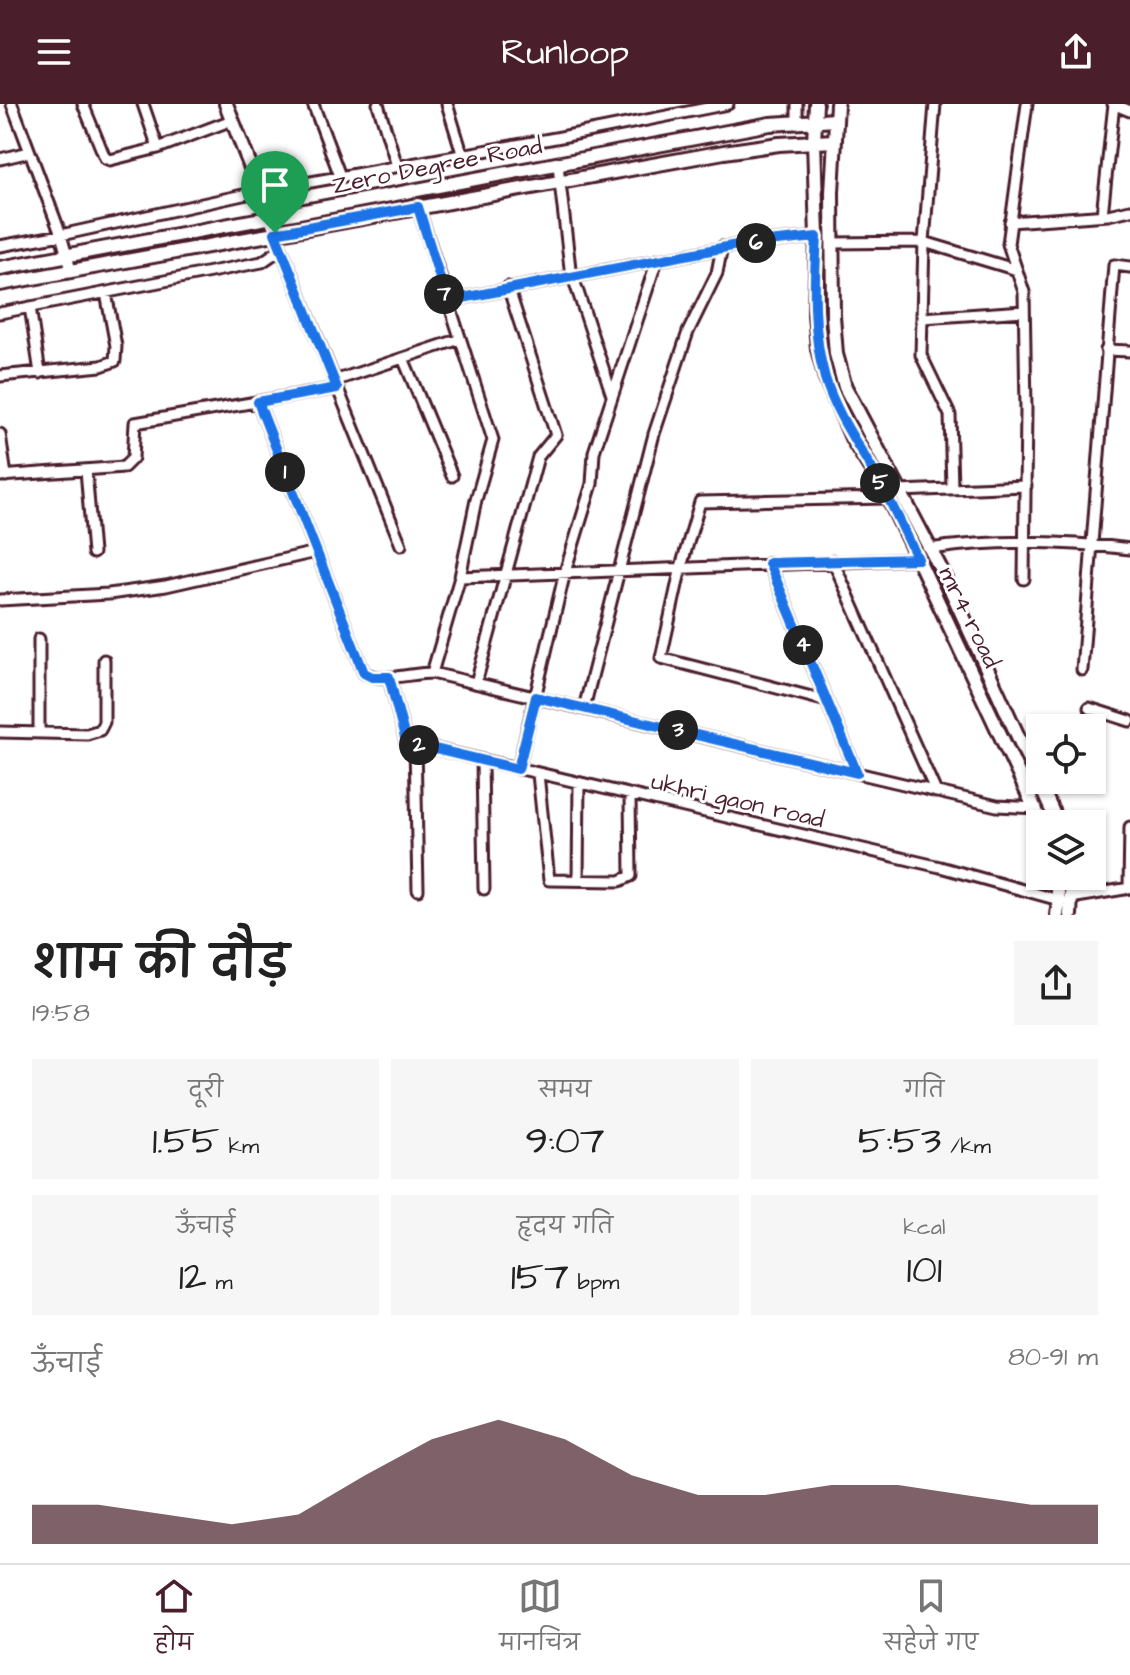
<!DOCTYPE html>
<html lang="hi">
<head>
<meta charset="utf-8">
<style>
  :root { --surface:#fff; --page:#f6f6f6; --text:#222; --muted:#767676; --line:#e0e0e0; --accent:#4a1f2b }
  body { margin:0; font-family:"Architects Daughter","Playpen Sans Deva",sans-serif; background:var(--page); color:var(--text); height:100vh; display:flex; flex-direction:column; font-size:30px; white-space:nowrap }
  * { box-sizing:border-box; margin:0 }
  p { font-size:26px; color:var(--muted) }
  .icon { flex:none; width:44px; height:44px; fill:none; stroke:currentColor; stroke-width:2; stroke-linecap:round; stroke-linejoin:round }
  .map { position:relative; height:811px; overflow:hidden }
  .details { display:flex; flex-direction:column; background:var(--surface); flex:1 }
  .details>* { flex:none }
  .tools { position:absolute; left:1026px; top:610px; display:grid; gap:16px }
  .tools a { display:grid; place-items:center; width:80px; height:80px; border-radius:0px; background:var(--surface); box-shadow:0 2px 6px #0004; font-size:40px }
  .pin { position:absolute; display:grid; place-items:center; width:68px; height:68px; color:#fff; margin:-82px -34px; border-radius:50% 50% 50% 0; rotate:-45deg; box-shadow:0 0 8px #0007 }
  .pin .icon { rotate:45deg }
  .km { position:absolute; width:40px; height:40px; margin:-20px; border-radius:50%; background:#222; color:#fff; font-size:22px; line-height:40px; text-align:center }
  .round { display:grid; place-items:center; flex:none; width:84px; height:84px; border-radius:0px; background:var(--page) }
  .head { display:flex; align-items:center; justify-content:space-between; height:136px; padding:0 32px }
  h1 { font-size:44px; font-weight:600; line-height:60px }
  .stats { display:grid; grid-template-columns:repeat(3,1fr); gap:12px; height:136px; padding:8px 32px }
  .stats div { display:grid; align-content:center; border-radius:0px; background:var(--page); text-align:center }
  .stats b { font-size:40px; font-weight:600 }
  .stats small { font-size:22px; font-weight:400 }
  .stats p { font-size:22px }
  .chart { height:224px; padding:16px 32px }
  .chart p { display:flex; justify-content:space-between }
  .chart svg { width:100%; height:144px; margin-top:8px; fill:var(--accent); opacity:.7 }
  header { display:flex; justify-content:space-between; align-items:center; height:104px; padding:0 32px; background:var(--accent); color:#fff; font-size:36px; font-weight:600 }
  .dock { display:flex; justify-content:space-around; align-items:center; height:112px; border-top:2px solid var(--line); background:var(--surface); font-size:22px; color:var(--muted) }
  .dock a { display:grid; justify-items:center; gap:4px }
  .dock .current { color:var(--accent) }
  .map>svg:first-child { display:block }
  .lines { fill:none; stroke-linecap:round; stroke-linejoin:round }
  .street-casing { stroke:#4a1f2b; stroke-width:15 }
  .secondary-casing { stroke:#4a1f2b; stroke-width:18 }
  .street { stroke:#fff; stroke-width:9 }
  .secondary { stroke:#fff; stroke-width:12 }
  .route-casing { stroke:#fff; stroke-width:16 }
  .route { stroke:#1a73e8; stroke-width:10 }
  .labels { text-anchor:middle; stroke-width:6; stroke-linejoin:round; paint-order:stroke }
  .street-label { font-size:24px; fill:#4a1f2b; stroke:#fff }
</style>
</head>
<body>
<header><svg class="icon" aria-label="menu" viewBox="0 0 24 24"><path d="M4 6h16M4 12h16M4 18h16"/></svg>Runloop<svg class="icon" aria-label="share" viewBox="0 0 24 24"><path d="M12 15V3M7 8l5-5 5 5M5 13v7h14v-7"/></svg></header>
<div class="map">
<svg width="1130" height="811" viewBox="0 0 1130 811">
  <rect width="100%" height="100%" fill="#fff"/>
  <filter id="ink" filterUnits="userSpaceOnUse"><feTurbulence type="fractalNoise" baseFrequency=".0125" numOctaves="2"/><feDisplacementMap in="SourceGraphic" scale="16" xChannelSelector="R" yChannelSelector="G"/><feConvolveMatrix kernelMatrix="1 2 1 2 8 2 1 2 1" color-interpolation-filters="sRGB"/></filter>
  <g filter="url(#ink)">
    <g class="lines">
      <defs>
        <path id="street" d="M12 0 61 131 71 166
          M83 0 105 54 110 56 158 44 232 16
          M143 0 158 44
          M313 0 340 72
          M378 0 397 62
          M447 0 462 49
          M935 0 924 138 921 251 950 311 952 384
          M1113 0 1130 7
          M797 18V0
          M0 55 30 48
          M558 61 570 164 612 291
          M418 103 493 336 476 396 460 473 432 569
          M1102 111 1114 0
          M1010 118 1108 111 1130 106
          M275 129 401 441
          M833 139 924 138 1017 166
          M0 142 61 131 261 87 561 33 728 0
          M447 197 737 141 817 133
          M30 203 40 269
          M0 209 262 158 281 145
          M922 214 1024 207
          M1106 246 1130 247
          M403 254 452 372
          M0 272 101 262 115 257 116 242 106 189
          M334 277 460 235
          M258 298 364 569C384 579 410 569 432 569L997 702 1037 704
          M0 330 6 372
          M86 366 93 449
          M0 372 124 363 133 354 135 319 337 284
          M899 387 1026 382
          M930 445C997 435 1063 437 1130 445
          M833 457 936 688
          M769 459 857 669
          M460 473 918 455
          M1024 475 1026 305 1024 188 1008 140 1027 0
          M0 496 109 490 166 482 316 448
          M39 535V629
          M1082 566 1114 161 1130 163
          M389 573 406 638 940 763 1059 796
          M476 579 538 353 556 331 508 183
          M827 597 661 554 681 463 700 398 888 394
          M584 604 654 330 688 228 717 169 722 143
          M1089 604 1130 617
          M0 628 87 630 100 626 104 618V556
          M415 640 418 786
          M482 656 484 785
          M518 665 565 468 592 380 594 348 657 156
          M538 670 549 776 620 777 631 772 630 692
          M578 776 579 679
          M1129 784 1130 723
          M1071 794 1130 784"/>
        <path id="secondary" d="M226 0 273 120
          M816 0 814 37 817 133 815 211 818 245 826 275 853 336 885 387 918 455 1042 720
          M837 0 832 88 833 212 836 250 845 283 946 475 1058 720
          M0 164 770 20 836 16
          M0 180 724 48 779 40 834 37
          M1056 772 1059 796 1057 811
          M1061 772 1072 774 1070 811"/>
      </defs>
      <!-- street casing -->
      <use href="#street" class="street-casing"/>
      <!-- secondary casing -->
      <use href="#secondary" class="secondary-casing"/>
      <!-- street -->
      <use href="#street" class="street"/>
      <!-- secondary -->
      <use href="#secondary" class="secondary"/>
    </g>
  </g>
  <g class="lines" filter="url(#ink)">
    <defs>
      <path id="route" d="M418 103 447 197 737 141 817 133C814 179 812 229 825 274 838 316 865 350 885 388 897 410 907 433 918 455L769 459 857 669 536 593 518 665 406 638 389 573H372L364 569 258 298 337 284 275 129Z"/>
    </defs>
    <!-- route casing -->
    <use href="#route" class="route-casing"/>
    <!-- route -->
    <use href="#route" class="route"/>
  </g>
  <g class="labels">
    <!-- street labels -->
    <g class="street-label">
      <text transform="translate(437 61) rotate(-11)" y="8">Zero Degree Road</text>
      <text transform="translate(970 513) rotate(64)" y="8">mr4 road</text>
      <text transform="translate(738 696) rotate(13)" y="8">ukhri gaon road</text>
    </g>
  </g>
</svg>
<div class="tools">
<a><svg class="icon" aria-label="locate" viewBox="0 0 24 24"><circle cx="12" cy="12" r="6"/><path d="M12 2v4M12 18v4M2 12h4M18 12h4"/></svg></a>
<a><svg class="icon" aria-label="layers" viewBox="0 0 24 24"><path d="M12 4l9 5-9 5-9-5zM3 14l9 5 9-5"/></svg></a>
</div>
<div class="pin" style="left:275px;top:129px;background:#1e9e55"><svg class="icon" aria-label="arrive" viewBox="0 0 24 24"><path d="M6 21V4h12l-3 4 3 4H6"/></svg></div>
<b class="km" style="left:285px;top:368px">1</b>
<b class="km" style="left:419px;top:641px">2</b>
<b class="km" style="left:678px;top:626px">3</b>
<b class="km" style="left:803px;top:541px">4</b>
<b class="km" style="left:880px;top:379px">5</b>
<b class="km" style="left:756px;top:139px">6</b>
<b class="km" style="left:444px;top:190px">7</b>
</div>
<section class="details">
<div class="head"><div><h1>शाम की दौड़</h1><p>19:58</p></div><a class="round"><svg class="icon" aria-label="share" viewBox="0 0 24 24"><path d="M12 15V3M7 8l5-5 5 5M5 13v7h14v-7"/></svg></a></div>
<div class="stats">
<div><p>दूरी</p><b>1.55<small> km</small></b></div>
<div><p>समय</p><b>9:07</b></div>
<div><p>गति</p><b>5:53<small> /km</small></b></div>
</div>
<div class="stats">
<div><p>ऊँचाई</p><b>12<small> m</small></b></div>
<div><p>हृदय गति</p><b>157<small> bpm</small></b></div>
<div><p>kcal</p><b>101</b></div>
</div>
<div class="chart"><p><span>ऊँचाई</span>80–91 m</p>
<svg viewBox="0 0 160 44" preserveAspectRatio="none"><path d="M0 44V32L10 32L20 35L30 38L40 35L50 23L60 12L70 6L80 12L90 23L100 29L110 29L120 26L130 26L140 29L150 32L160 32V44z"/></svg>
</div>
</section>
<nav class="dock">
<a class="current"><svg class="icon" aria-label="home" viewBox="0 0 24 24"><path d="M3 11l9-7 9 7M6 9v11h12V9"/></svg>होम</a>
<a><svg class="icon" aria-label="map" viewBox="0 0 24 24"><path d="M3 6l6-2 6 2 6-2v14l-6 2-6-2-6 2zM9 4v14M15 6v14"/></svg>मानचित्र</a>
<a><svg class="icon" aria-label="saved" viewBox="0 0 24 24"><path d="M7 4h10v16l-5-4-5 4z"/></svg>सहेजे गए</a>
</nav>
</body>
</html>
